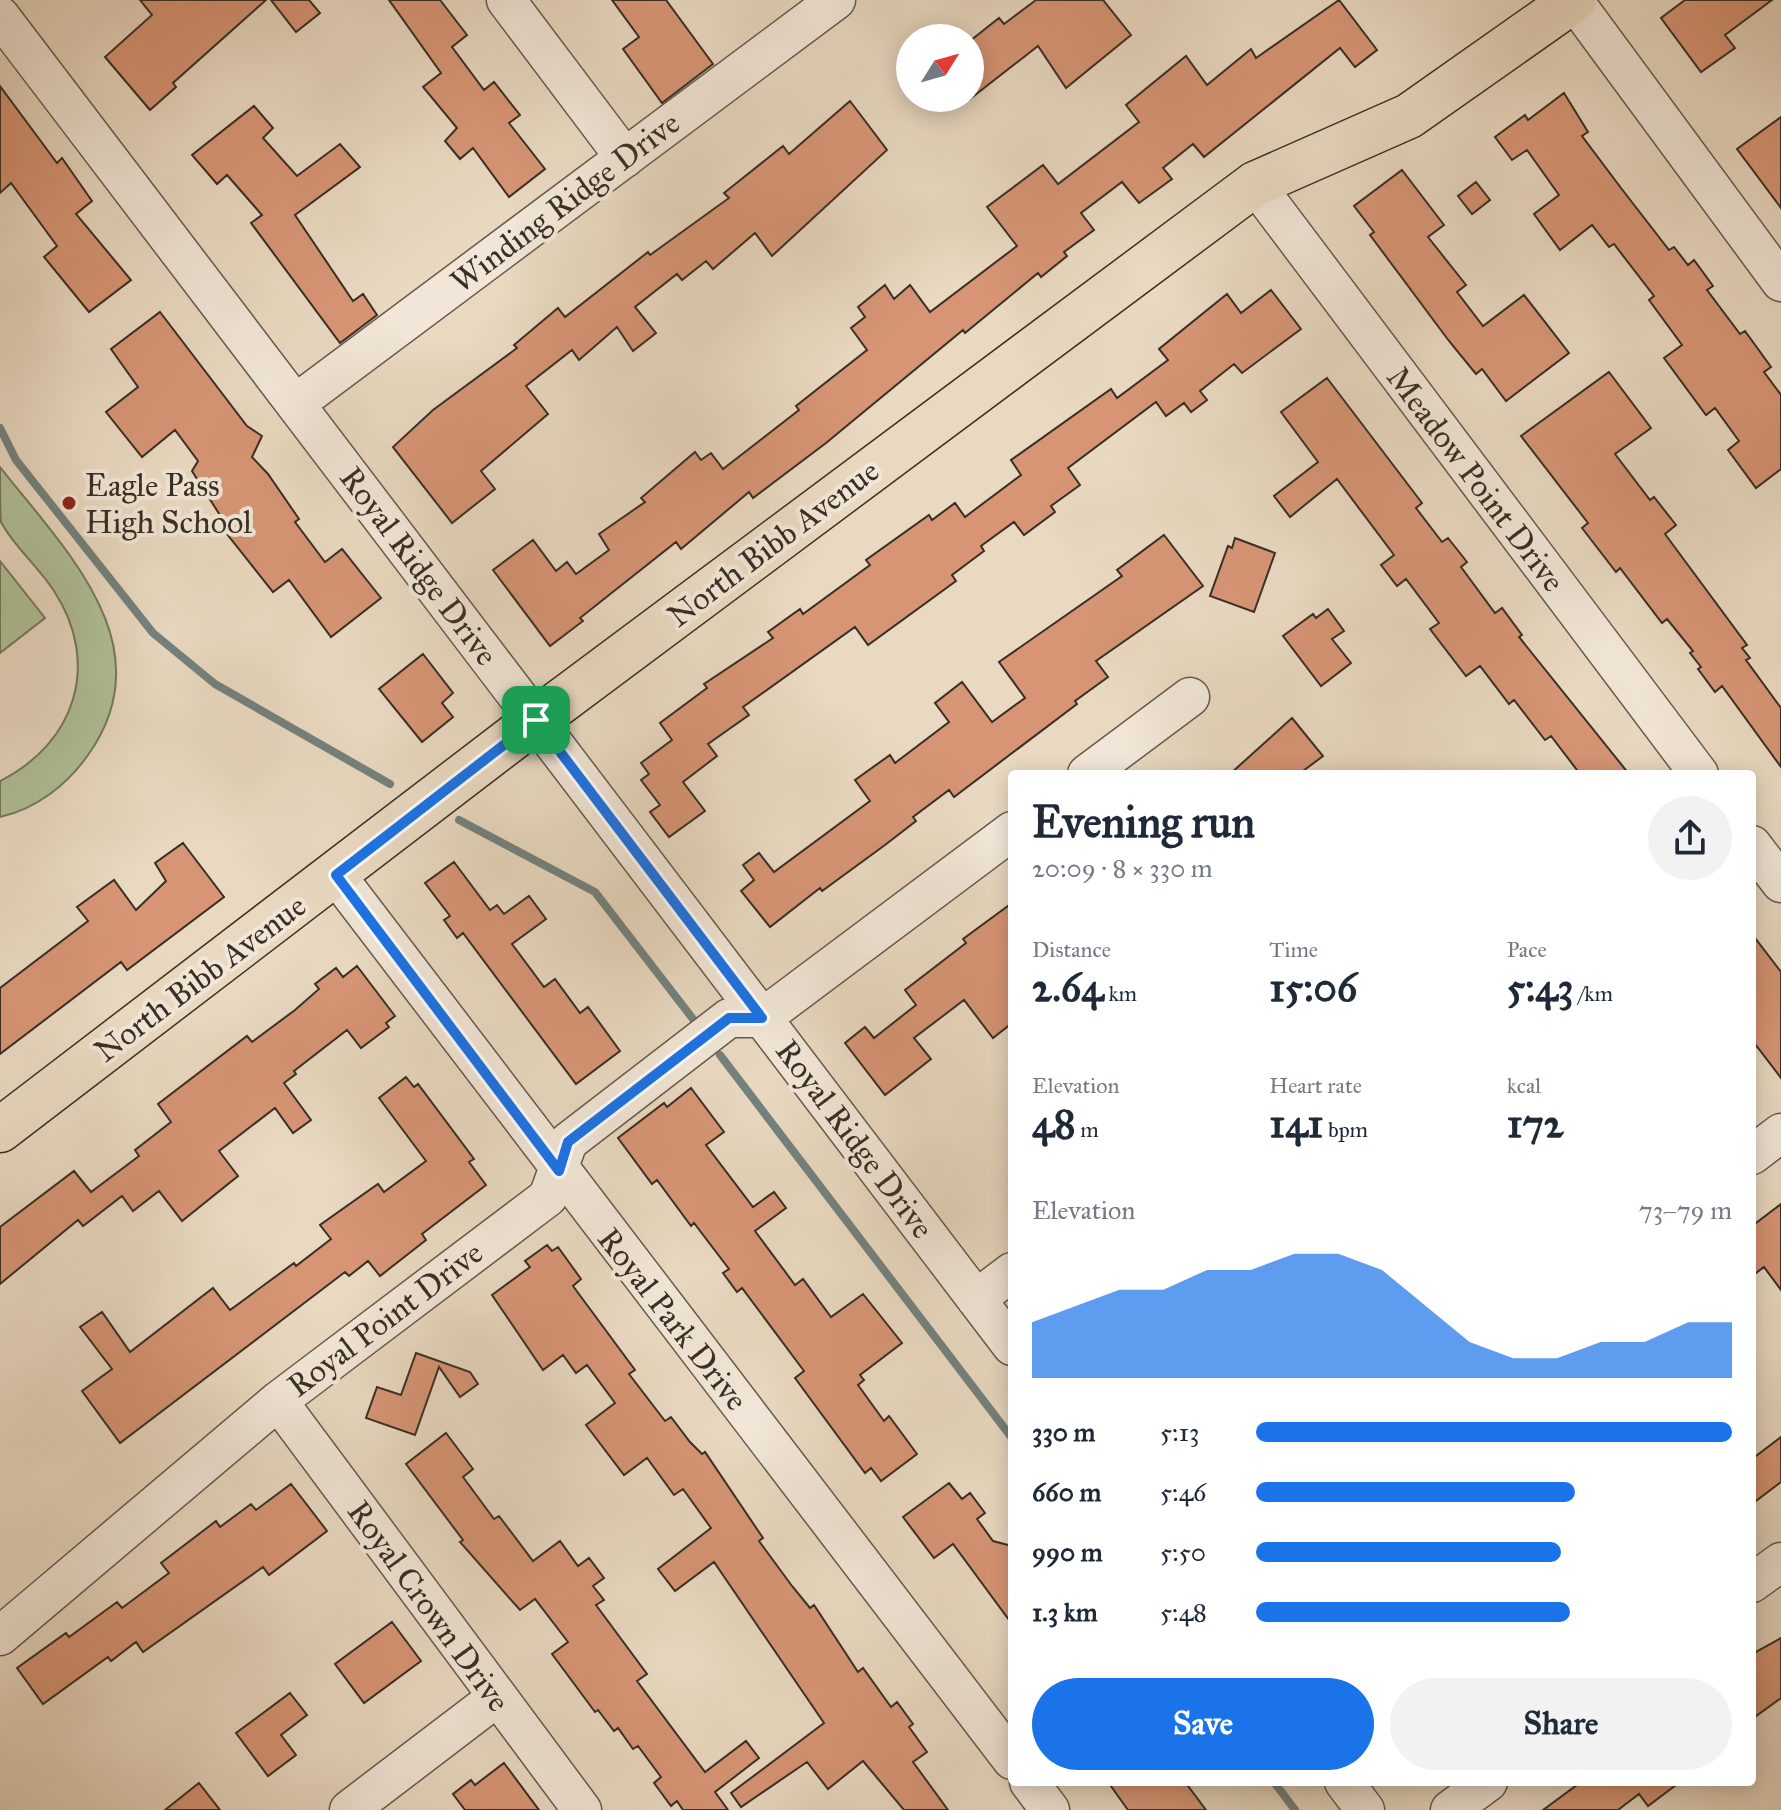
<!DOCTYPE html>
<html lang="en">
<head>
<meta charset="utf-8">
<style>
  :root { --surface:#fff; --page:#f2f2f3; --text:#1f2937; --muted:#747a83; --accent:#1a73e8 }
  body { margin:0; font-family:"IM FELL Great Primer",serif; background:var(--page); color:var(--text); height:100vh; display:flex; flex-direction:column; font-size:30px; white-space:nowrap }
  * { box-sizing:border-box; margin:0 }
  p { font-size:26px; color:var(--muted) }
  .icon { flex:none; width:44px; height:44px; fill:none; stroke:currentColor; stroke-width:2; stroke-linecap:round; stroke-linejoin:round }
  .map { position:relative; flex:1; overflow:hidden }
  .panel { position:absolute; left:1008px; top:770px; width:748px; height:1016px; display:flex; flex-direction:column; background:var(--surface); border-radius:8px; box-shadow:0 4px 20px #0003 }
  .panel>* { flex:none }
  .needle { width:52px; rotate:53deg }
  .buttons { position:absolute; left:896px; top:24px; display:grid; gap:16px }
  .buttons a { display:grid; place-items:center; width:88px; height:88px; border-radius:50%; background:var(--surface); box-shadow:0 4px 20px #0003; font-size:40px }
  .pin { position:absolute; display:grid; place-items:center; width:68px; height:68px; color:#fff; margin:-34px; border-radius:16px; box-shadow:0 4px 12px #0006 }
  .round { display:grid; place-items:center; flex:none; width:84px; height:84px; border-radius:42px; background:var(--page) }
  .overview { display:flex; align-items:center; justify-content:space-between; height:136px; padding:0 24px }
  h1 { font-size:44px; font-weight:700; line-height:60px }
  .stats { display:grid; grid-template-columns:repeat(3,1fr); gap:12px; height:136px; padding:8px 24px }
  .stats div { display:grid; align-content:center }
  .stats b { font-size:40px; font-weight:700 }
  .stats small { font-size:22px; font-weight:400 }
  .stats p { font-size:22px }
  .chart { height:224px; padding:16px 24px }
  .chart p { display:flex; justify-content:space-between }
  .chart svg { width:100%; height:144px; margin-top:8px; fill:var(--accent); opacity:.7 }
  .cta { display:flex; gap:16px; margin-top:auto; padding:16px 24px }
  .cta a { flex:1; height:92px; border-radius:48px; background:var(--accent); color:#fff; font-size:32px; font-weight:700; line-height:92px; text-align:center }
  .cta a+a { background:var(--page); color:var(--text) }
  ul { padding:0 24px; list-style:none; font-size:26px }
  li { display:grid; grid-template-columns:128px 96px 1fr; align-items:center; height:60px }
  li i { height:20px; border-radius:10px; background:var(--accent) }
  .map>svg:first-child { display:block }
  .green { fill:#b0c097; stroke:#74785e; stroke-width:2 }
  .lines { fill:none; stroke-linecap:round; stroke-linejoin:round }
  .stream { stroke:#73827e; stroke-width:8 }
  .building { fill:#d79575; stroke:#392f25; stroke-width:2 }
  .minor-casing { stroke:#655a4c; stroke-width:41 }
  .major-casing { stroke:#392f25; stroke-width:47 }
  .minor { stroke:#f1e6d7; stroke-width:38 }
  .major { stroke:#e9d9c1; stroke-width:44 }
  .route-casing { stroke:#fff; stroke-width:16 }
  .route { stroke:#1a73e8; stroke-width:10 }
  .poi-dot { fill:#8f2418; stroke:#f1e6d7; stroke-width:3 }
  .labels { text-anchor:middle; stroke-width:8; stroke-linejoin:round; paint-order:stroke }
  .street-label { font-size:32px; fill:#392f25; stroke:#f1e6d7 }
  .poi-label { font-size:32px; fill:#392f25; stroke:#f1e6d7; text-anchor:start }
</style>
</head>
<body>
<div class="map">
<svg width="1781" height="1810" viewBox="0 0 1781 1810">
  <rect width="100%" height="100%" fill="#e9d9c1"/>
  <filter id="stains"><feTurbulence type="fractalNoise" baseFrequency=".0025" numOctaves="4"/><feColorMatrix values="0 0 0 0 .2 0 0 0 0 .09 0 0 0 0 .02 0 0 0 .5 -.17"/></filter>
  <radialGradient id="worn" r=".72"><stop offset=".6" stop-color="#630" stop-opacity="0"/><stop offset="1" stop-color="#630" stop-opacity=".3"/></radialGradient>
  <!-- green -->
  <path class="green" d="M0 467C65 550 166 646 88 755 67 785 36 809 0 817V781C76 743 101 663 54 591 39 567 14 547 1 522 0 509 0 482 0 467Z
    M0 561 45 618 0 653Z"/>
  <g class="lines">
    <!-- stream -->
    <path class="stream" d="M0 428 16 460 153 633 215 684 390 784
      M459 820 595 892 693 1019
      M720 1055 1012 1438
      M1274 1782 1295 1810"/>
  </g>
  <!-- building -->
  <path class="building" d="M140 0H266L173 83 176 87 150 110 105 57 152 15Z
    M271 0H309L320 13 296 32Z
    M389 0H440L467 35 452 47 484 90 494 82 520 115 509 123 545 169 509 197 473 148 460 159 445 141 457 128 423 87 441 73Z
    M612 0H666L713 64 662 103 623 49 639 37Z
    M1036 0H1103L1131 35 1066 88 1038 46 970 99V41L999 18 1004 24Z
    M1339 0 1377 50 1355 67 1340 48 1204 157 1193 144 1163 168 1172 179 1139 203 1122 182 1081 213 1094 230 1064 252 1067 256 1041 277 1038 273 965 333 963 330 826 443 753 498 749 492 681 549 676 542 580 618 583 621 550 646 493 570 533 540 556 571 567 562 576 574 609 550 599 534 645 502 641 498 695 452 701 460 711 453 723 469 799 410 796 406 867 350 851 328 865 317 858 307 885 285 894 299 910 285 930 312 1017 246 987 207 1043 165 1058 184 1139 122 1126 105 1186 56 1207 85 1251 49 1256 58Z
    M1685 0H1772L1725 35 1735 48 1701 72 1661 18Z
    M0 86 57 163 62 158 92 201 76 214 131 280 89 312 44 257 57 246 11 183 0 193Z
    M1564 93 1588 132 1582 136 1621 188 1669 250 1674 247 1688 265 1694 260 1713 286 1707 290 1740 334 1745 331 1771 367 1764 372 1781 395V469L1756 488 1728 450 1739 441 1715 408 1706 415 1664 358 1682 345 1649 300 1654 296 1614 244 1609 247 1592 225 1560 250 1534 214 1559 195 1527 150 1512 160 1495 137 1525 115 1528 120Z
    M850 101 887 150 772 256 755 233 713 269 706 261 682 280 677 274 635 307 656 333 633 351 617 327 579 360 572 350 526 386 548 414 481 471 495 489 452 523 393 447 433 410 517 348 514 345 558 308 565 317 648 252 650 255 729 198 724 193 783 146 789 154Z
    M254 106 273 128 263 138 297 176 340 144 360 167 295 215 353 301 363 294 377 315 340 343 251 223 262 215 227 175 217 184 192 155Z
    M1781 117V208L1737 149Z
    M1402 170 1444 225 1428 237 1466 285 1457 292 1483 326 1524 295 1569 353 1506 401 1482 369 1476 374 1449 341 1370 235 1374 232 1354 206Z
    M1476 182 1490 200 1472 214 1458 196Z
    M1271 290 1301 329 1242 373 1234 364 1200 391 1207 400 1191 412 1184 403 1166 416 1156 402 1068 468 1080 485 1051 506 1055 512 1024 535 1014 522 981 546 984 551 952 575 956 581 868 645 855 627 743 707 749 715 708 744 717 756 683 782 705 811 669 837 650 812 660 805 641 780 649 774 641 763 672 740 660 723 707 688 704 684 773 638 768 632 800 609 803 614 870 565 866 560 929 515 932 520 955 503 965 517 1021 475 1011 460 1111 389 1117 398 1168 360 1159 349 1227 294 1241 313Z
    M160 312 247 426 262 436 252 457 268 474 299 519 295 522 325 562 342 549 381 598 331 637 289 580 273 592 227 534 230 531 192 471 198 461 175 430 142 457 106 412 138 387 111 349Z
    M1609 372 1651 428 1615 454 1650 500 1654 497 1676 525 1665 534 1747 645 1742 648 1750 658 1746 660 1781 708V767L1722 686 1715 692 1698 669 1701 667 1690 653 1693 651 1667 619 1662 623 1620 568 1616 572 1582 528 1588 523 1521 436Z
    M1327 378 1422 503 1416 508 1442 542 1448 538 1467 562 1461 567 1495 613 1502 608 1522 635 1519 637 1629 774H1580L1551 736 1545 740 1514 700 1509 704 1480 666 1466 676 1430 629 1439 623 1406 579 1397 586 1381 565 1394 555 1337 479 1290 517 1274 496 1318 462 1281 412Z
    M1164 535 1203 586 1096 661 1108 677 1075 701 1077 704 954 797 949 790 913 817 916 821 885 845 822 891 820 888 770 927 741 891 754 880 743 865 759 853 774 872 870 801 855 780 890 755 895 763 949 722 935 703 962 682 992 722 1025 698 999 662 1122 576 1117 570Z
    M1235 538 1275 553 1254 612 1210 596 1228 546 1232 548Z
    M1328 609 1344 631 1332 639 1351 663 1321 686 1283 636 1313 614 1316 618Z
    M423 654 453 693 442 703 453 717 422 742 379 689Z
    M1292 718 1323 756 1299 774H1230Z
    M183 843 224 897 127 970 121 962 0 1054V988L88 921 77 907 114 880 136 910 166 881 155 863Z
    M454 862 490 910 497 905 504 914 529 896 546 919 512 944 544 987 555 979 580 1013 588 1007 620 1051 576 1084 463 933 457 938 444 920 450 916 425 883Z
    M1012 903V1023L993 1038 964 1000 914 1038 931 1059 885 1095 845 1043 865 1027 874 1038 916 1005 905 990 966 943 963 939Z
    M1752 934 1781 972V1078L1752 1040Z
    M357 966 395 1016 386 1023 389 1027 361 1048 347 1030 294 1071 296 1074 284 1083 311 1120 293 1133 275 1108 219 1151 238 1176 182 1221 159 1191 133 1211 122 1196 83 1226 78 1220 0 1284V1227L74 1171 91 1192 139 1156 135 1150 171 1122 158 1104 247 1036 252 1042 295 1010 319 989 315 984 336 968 343 977Z
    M406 1077 414 1087 418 1084 474 1159 469 1162 486 1185 422 1234 426 1240 380 1276 368 1261 349 1276 345 1272 120 1443 82 1391 112 1369 80 1327 102 1312 130 1352 213 1288 230 1310 294 1263 296 1266 331 1239 320 1225 378 1184 384 1192 426 1161 379 1098Z
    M691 1088 724 1132 706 1145 753 1207 774 1192 786 1208 755 1231 795 1285 803 1279 831 1317 863 1294 902 1343 860 1375 864 1380 858 1385 884 1421 889 1416 917 1454 881 1481 871 1468 865 1473 795 1378 804 1371 742 1288 737 1292 723 1273 729 1269 694 1223 691 1226 657 1180 652 1184 618 1138 664 1103 667 1107Z
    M1781 1204V1290L1764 1267 1752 1276V1226Z
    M547 1245 552 1251 558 1247 581 1279 573 1286 635 1370 629 1374 665 1421 671 1417 690 1442 702 1454 705 1452 763 1538 759 1541 792 1586 810 1608 814 1605 858 1672 863 1668 891 1707 897 1702 913 1724 909 1727 927 1752 913 1762 948 1810H904L863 1761 828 1789 807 1762 741 1807 731 1793 824 1723 714 1562 675 1591 658 1569 711 1528 683 1489 674 1495 647 1458 624 1475 586 1425 615 1403 587 1365 576 1373 563 1355 543 1370 492 1295 530 1267 525 1261Z
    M416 1353 470 1372 478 1384 460 1397 439 1367 415 1435 366 1418 377 1387 401 1395Z
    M446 1433 473 1469 463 1477 494 1519 499 1516 533 1561 560 1541 578 1566 589 1558 604 1578 593 1586 604 1600 596 1605 647 1674 637 1681 705 1772 746 1741 759 1758 715 1792 728 1810H683L677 1801 671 1806 654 1783 661 1777 638 1746 633 1749 618 1728 614 1731 598 1710 595 1712 552 1654 568 1642 535 1599 520 1610 460 1542 463 1540 406 1464Z
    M1781 1437V1482L1752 1504V1459Z
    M949 1483 962 1499 970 1493 985 1513 977 1519 993 1541 1012 1546V1624L953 1544 934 1558 903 1517Z
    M291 1484 327 1531 269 1575 263 1567 143 1652 136 1642 111 1661 108 1657 43 1704 17 1668 66 1633 69 1637 117 1602 122 1608 169 1573 161 1563 216 1521 220 1527 251 1504 256 1510Z
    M392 1622 421 1661 364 1703 335 1664Z
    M1781 1638V1698L1752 1719V1654Z
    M290 1693 307 1715 281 1735 296 1755 268 1776 236 1733Z
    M504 1763 539 1810H465L453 1794 471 1780 475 1785Z
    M1108 1782H1185L1206 1810H1128Z
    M1581 1782H1680L1648 1806 1639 1794 1618 1810H1543Z
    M199 1783 220 1810H165Z"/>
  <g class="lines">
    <defs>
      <path id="minor" d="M506 0 625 158
        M1574 1 1781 282
        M0 16 1012 1346
        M1255 184 1699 774
        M295 404 836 0
        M1087 774 1190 697
        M1752 845 1781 883
        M336 875 1012 1760
        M1752 1155 1781 1133
        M976 1299 1012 1272
        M278 1401 582 1810
        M1752 1583 1781 1562
        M0 1636 278 1401 548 1197 568 1142 729 1018H762L1012 831
        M1029 1782 1050 1810
        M1344 1782 1365 1810
        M349 1810 496 1698
        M1450 1810 1488 1782"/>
      <path id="major" d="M0 1130 536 720 1255 184 1409 116 1574 0"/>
    </defs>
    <!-- minor casing -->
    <use href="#minor" class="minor-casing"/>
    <!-- major casing -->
    <use href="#major" class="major-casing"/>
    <!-- minor -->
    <use href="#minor" class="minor"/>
    <!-- major -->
    <use href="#major" class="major"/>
  </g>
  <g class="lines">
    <defs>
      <path id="route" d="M536 720 762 1018H729L568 1142 559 1171 336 875Z"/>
    </defs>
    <!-- route casing -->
    <use href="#route" class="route-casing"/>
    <!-- route -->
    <use href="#route" class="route"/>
  </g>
  <!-- markers -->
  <circle class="poi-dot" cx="69" cy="503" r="8"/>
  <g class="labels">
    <!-- street labels -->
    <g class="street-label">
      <text transform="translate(565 202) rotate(-37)" y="11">Winding Ridge Drive</text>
      <text transform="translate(1476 479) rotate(53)" y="11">Meadow Point Drive</text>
      <text transform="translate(773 543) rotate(-37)" y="11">North Bibb Avenue</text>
      <text transform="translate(419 566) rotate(53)" y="11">Royal Ridge Drive</text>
      <text transform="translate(200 978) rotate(-37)" y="11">North Bibb Avenue</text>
      <text transform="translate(855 1139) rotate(53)" y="11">Royal Ridge Drive</text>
      <text transform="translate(385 1319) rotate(-37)" y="11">Royal Point Drive</text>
      <text transform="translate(673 1319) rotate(52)" y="11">Royal Park Drive</text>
      <text transform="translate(429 1606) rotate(54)" y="11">Royal Crown Drive</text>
    </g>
    <!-- poi labels -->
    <g class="poi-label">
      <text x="85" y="496">Eagle Pass<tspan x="85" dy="37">High School</tspan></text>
    </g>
  </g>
  <rect width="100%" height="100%" filter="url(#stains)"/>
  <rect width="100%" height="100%" fill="url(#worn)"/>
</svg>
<div class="buttons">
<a><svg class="needle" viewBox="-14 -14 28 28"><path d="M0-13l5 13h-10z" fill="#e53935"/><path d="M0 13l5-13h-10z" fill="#747a83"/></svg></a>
</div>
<div class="pin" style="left:536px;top:720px;background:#1e9e55"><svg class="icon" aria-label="arrive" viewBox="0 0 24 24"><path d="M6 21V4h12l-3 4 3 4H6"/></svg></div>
<section class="panel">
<div class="overview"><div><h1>Evening run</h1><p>20:09 · 8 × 330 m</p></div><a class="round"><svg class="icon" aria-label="share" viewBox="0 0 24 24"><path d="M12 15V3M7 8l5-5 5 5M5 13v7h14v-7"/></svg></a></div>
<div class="stats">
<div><p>Distance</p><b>2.64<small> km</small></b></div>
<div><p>Time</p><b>15:06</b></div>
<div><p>Pace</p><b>5:43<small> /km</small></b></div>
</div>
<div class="stats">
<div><p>Elevation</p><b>48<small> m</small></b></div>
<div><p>Heart rate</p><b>141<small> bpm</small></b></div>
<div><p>kcal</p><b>172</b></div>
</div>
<div class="chart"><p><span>Elevation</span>73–79 m</p>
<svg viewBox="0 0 160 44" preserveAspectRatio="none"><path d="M0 44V27L10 22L20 17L30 17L40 11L50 11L60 6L70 6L80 11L90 22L100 33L110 38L120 38L130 33L140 33L150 27L160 27V44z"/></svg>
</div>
<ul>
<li><b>330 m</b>5:13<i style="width:100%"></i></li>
<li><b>660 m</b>5:46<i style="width:67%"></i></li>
<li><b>990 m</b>5:50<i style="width:64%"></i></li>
<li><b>1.3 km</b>5:48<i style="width:66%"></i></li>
</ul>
<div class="cta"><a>Save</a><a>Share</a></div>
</section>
</div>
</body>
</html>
